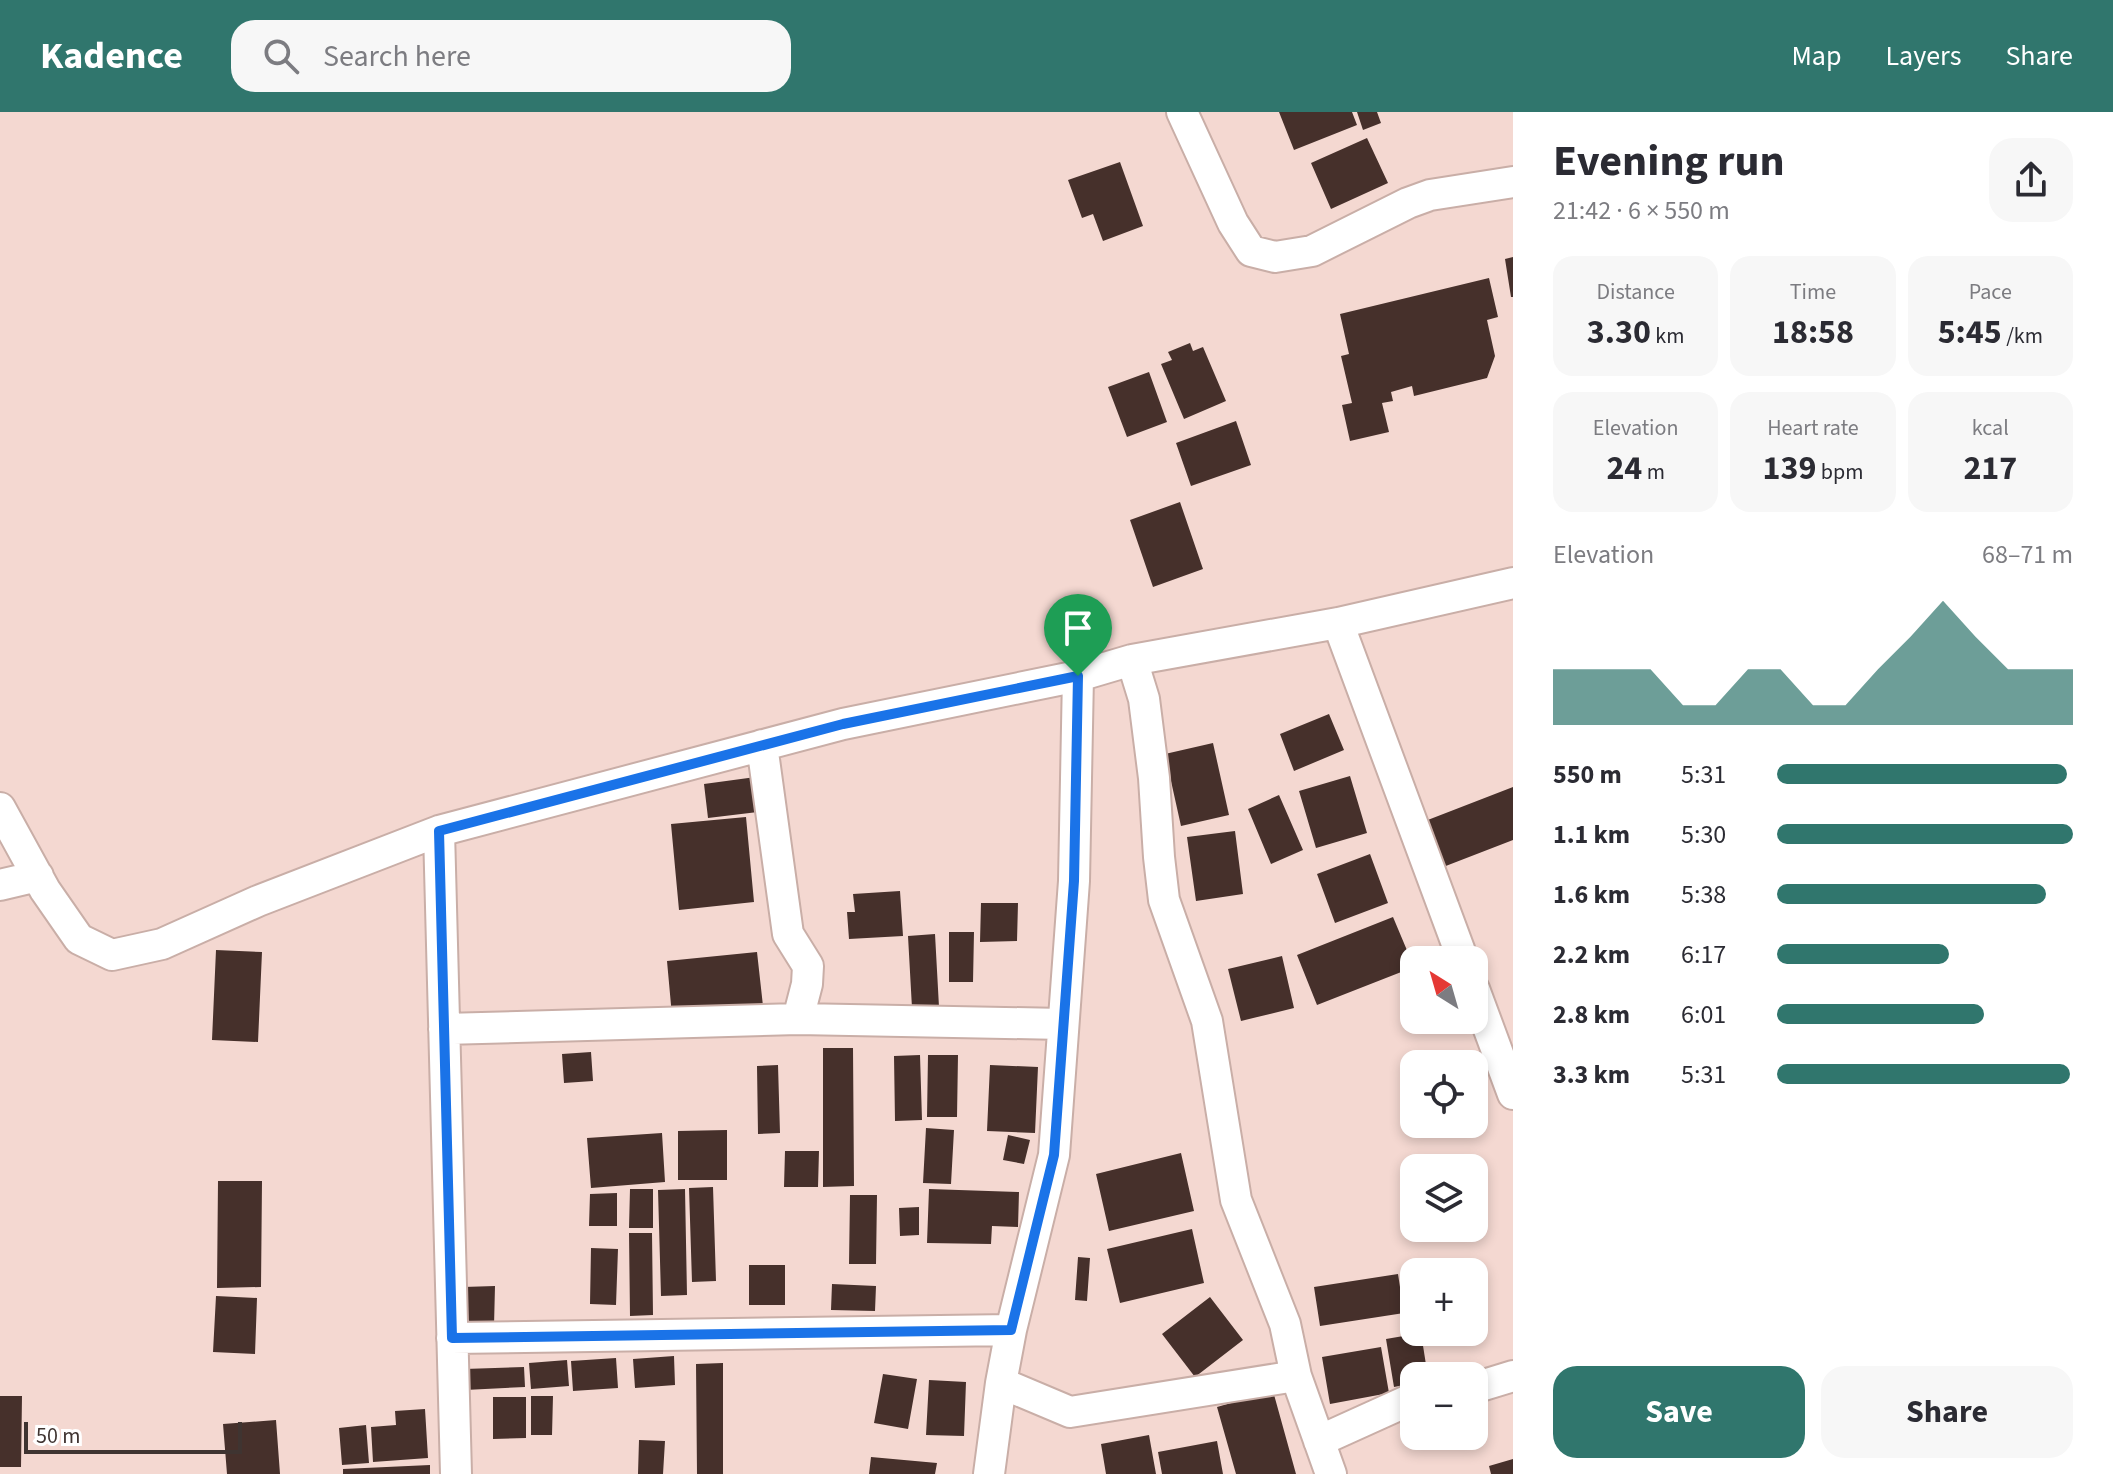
<!DOCTYPE html>
<html lang="en">
<head>
<meta charset="utf-8">
<style>
  :root { --surface:#fff; --page:#f7f7f7; --text:#2b2b33; --muted:#7c7c81; --accent:#30766d }
  body { margin:0; font-family:"Source Sans 3",sans-serif; background:var(--page); color:var(--text); height:100vh; display:flex; flex-direction:column; font-size:30px; white-space:nowrap }
  * { box-sizing:border-box; margin:0 }
  p { font-size:26px; color:var(--muted) }
  .icon { flex:none; width:44px; height:44px; fill:none; stroke:currentColor; stroke-width:2; stroke-linecap:round; stroke-linejoin:round }
  .map { position:relative; flex:1; overflow:hidden }
  .sheet { display:flex; flex-direction:column; background:var(--surface); width:600px }
  .sheet>* { flex:none }
  .needle { width:52px; rotate:323deg }
  .buttons { position:absolute; left:1400px; top:834px; display:grid; gap:16px }
  .buttons a { display:grid; place-items:center; width:88px; height:88px; border-radius:16px; background:var(--surface); box-shadow:0 4px 12px #0003; font-size:40px }
  .scale { position:absolute; left:24px; bottom:20px; width:218px; box-sizing:border-box; padding-left:8px; border:4px solid #3f3431; border-top:0; font-size:22px; line-height:28px; white-space:nowrap; color:#3f3431; -webkit-text-stroke:6px #fff; paint-order:stroke }
  .pin { position:absolute; display:grid; place-items:center; width:68px; height:68px; color:#fff; margin:-82px -34px; border-radius:50% 50% 50% 0; rotate:-45deg; box-shadow:0 0 8px #0007 }
  .pin .icon { rotate:45deg }
  .round { display:grid; place-items:center; flex:none; width:84px; height:84px; border-radius:24px; background:var(--page) }
  .headline { display:flex; align-items:center; justify-content:space-between; height:136px; padding:0 40px }
  h1 { font-size:44px; font-weight:700; line-height:60px }
  .metrics { display:grid; grid-template-columns:repeat(3,1fr); gap:12px; height:136px; padding:8px 40px }
  .metrics div { display:grid; align-content:center; border-radius:20px; background:var(--page); text-align:center }
  .metrics b { font-size:34px; font-weight:700 }
  .metrics small { font-size:22px; font-weight:400 }
  .metrics p { font-size:22px }
  .chart { height:224px; padding:16px 40px }
  .chart p { display:flex; justify-content:space-between }
  .chart svg { width:100%; height:144px; margin-top:8px; fill:var(--accent); opacity:.7 }
  .primary-button { display:flex; gap:16px; margin-top:auto; padding:16px 40px }
  .primary-button a { flex:1; height:92px; border-radius:24px; background:var(--accent); color:#fff; font-size:32px; font-weight:700; line-height:92px; text-align:center }
  .primary-button a+a { background:var(--page); color:var(--text) }
  ul { padding:0 40px; list-style:none; font-size:26px }
  li { display:grid; grid-template-columns:128px 96px 1fr; align-items:center; height:60px }
  li i { height:20px; border-radius:10px; background:var(--accent) }
  header { display:flex; align-items:center; gap:48px; box-sizing:border-box; height:112px; padding:0 40px; background:var(--accent); color:#fff }
  header strong { font-size:38px }
  nav { display:flex; gap:44px; margin-inline-start:auto; font-size:28px }
  .search { width:560px; height:72px; background:var(--page); display:flex; align-items:center; gap:20px; box-sizing:border-box; padding:0 28px; border-radius:24px; color:var(--muted); font-size:30px }
  main { display:flex; flex:1; min-height:0 }
  .map>svg:first-child { display:block }
  .building { fill:#46302b }
  .lines { fill:none; stroke-linecap:round; stroke-linejoin:round }
  .minor-casing { stroke:#c9aea7; stroke-width:34 }
  .minor { stroke:#fff; stroke-width:30 }
  .route-casing { stroke:#fff; stroke-width:16 }
  .route { stroke:#1a73e8; stroke-width:10 }
</style>
</head>
<body>
<header>
<strong>Kadence</strong>
<div class="search"><svg class="icon" aria-label="search" viewBox="0 0 24 24"><circle cx="10" cy="10" r="6"/><path d="M15 15l6 6"/></svg>Search here</div>
<nav><a>Map</a><a>Layers</a><a>Share</a></nav>
</header>
<main>
<div class="map">
<svg width="1513" height="1362" viewBox="0 0 1513 1362">
  <rect width="100%" height="100%" fill="#f4d8d1"/>
  <!-- building -->
  <path class="building" d="M1279 0H1352L1357 13 1294 38Z
    M1357 0H1377L1381 11 1363 18Z
    M1367 26 1388 71 1331 97 1311 51Z
    M1120 50 1143 114 1103 129 1093 102 1082 106 1068 68Z
    M1513 145V185H1511L1505 147Z
    M1489 166 1498 205 1487 208 1495 244 1487 266 1414 284 1412 274 1391 280 1393 289 1382 291 1389 320 1350 329 1342 293 1352 291 1341 244 1349 242 1340 202Z
    M1190 231 1193 239 1203 235 1226 289 1184 307 1161 252 1172 248 1168 240Z
    M1149 260 1167 310 1127 325 1108 275Z
    M1236 309 1251 353 1191 374 1176 331Z
    M1180 390 1203 457 1153 475 1130 408Z
    M1329 602 1344 638 1294 659 1280 622Z
    M1213 631 1229 703 1181 714 1165 642Z
    M763 664 767 699 708 706 704 672Z
    M1350 664 1367 721 1316 736 1299 679Z
    M1513 675V728L1438 757 1420 711Z
    M1279 683 1303 738 1271 752 1248 697Z
    M746 705 754 790 679 798 671 712Z
    M1235 719 1243 782 1196 789 1187 725Z
    M1370 742 1388 791 1335 811 1317 762Z
    M900 779 903 824 849 827 847 800H855L853 782Z
    M981 791H1018L1017 829 980 830Z
    M1393 805 1414 855 1317 893 1297 843Z
    M949 820H974L973 870H949Z
    M935 822 939 895 912 896 908 824Z
    M216 838 262 840 258 930 212 928Z
    M757 840 763 894 672 904 667 849Z
    M1282 844 1294 896 1241 909 1228 857Z
    M823 936H853L854 1074 823 1075Z
    M591 940 593 969 564 971 562 942Z
    M920 943 922 1008 895 1009 894 944Z
    M928 943H958L957 1005H927Z
    M778 953 780 1021 758 1022 757 954Z
    M990 953 1038 955 1035 1021 987 1019Z
    M926 1016 954 1018 951 1072 923 1071Z
    M727 1018V1068H678V1019Z
    M662 1021 665 1070 591 1076 587 1026Z
    M1008 1023 1030 1028 1024 1052 1003 1048Z
    M785 1039H819L818 1075H784Z
    M1181 1041 1194 1099 1109 1119 1096 1062Z
    M218 1069H262L261 1175 217 1176Z
    M713 1075 716 1169 692 1170 689 1076Z
    M630 1077H653V1116H629Z
    M685 1077 687 1183 661 1184 658 1078Z
    M929 1077 1019 1080 1018 1115 992 1114 991 1132 927 1131Z
    M617 1081V1114H589L590 1082Z
    M850 1083H877L876 1152H849Z
    M919 1095V1123L900 1124 899 1096Z
    M1192 1117 1204 1171 1120 1191 1107 1137Z
    M629 1121H652L653 1203 630 1204Z
    M591 1136 618 1137 616 1193 590 1192Z
    M1078 1145 1090 1146 1087 1189 1075 1188Z
    M749 1153H785V1193H749Z
    M1398 1162 1404 1201 1320 1214 1314 1175Z
    M832 1172 876 1174 875 1199 831 1198Z
    M495 1174 494 1214 463 1215V1175Z
    M216 1184 257 1186 255 1242 213 1240Z
    M1210 1185 1243 1228 1195 1265 1162 1222Z
    M1421 1221 1427 1259 1413 1262 1414 1271 1394 1275 1386 1227Z
    M1381 1235 1389 1281 1330 1292 1322 1245Z
    M674 1244 675 1273 635 1276 633 1247Z
    M616 1246 618 1276 573 1279 571 1249Z
    M567 1248 569 1274 531 1277 529 1251Z
    M723 1251V1362H697L696 1252Z
    M524 1255 525 1275 465 1278 464 1257Z
    M883 1262 917 1267 908 1317 874 1311Z
    M929 1268 966 1270 964 1324 926 1323Z
    M1273 1279 1296 1362H1236L1217 1295Z
    M0 1284H22L21 1355H0Z
    M531 1284H553L552 1323H531Z
    M493 1285H526V1326L493 1327Z
    M425 1297 428 1346 373 1350 371 1315 396 1313 395 1299Z
    M276 1308 280 1362H227L223 1312Z
    M366 1313 369 1351 342 1353 339 1316Z
    M1149 1323 1156 1362H1106L1101 1332Z
    M639 1328 665 1329 663 1362H638Z
    M1217 1329 1223 1362H1162L1158 1340Z
    M871 1345 937 1351 935 1362H869Z
    M1513 1347V1362H1491L1489 1354Z
    M430 1353V1362H343V1357Z"/>
  <g class="lines">
    <defs>
      <path id="minor" d="M1182 0 1233 111 1251 139 1275 145 1312 139 1408 91 1430 83 1513 70
        M1338 511 1463 848
        M1132 548 1144 587 1154 666 1159 745 1164 788 1207 909 1236 1088 1285 1212 1296 1264 1331 1362
        M762 633 788 822 808 854 807 872 798 907
        M0 696 45 778 79 827 112 843 162 832 258 789 439 719 843 612 1078 564 1132 548 1338 511 1513 471
        M439 719 456 1362
        M0 773 38 764
        M1474 877 1513 982
        M444 917 798 907 1063 912
        M452 1226 1011 1218
        M1001 1271 1070 1300 1296 1264
        M1474 1276 1513 1264
        M1319 1329 1414 1286
        M989 1362 1001 1271 1011 1218 1054 1043 1074 769 1078 564"/>
    </defs>
    <!-- minor casing -->
    <use href="#minor" class="minor-casing"/>
    <!-- minor -->
    <use href="#minor" class="minor"/>
  </g>
  <g class="lines">
    <defs>
      <path id="route" d="M1078 564 1074 769 1054 1043 1011 1218 452 1226 439 719 843 612Z"/>
    </defs>
    <!-- route casing -->
    <use href="#route" class="route-casing"/>
    <!-- route -->
    <use href="#route" class="route"/>
  </g>
</svg>
<div class="buttons">
<a><svg class="needle" viewBox="-14 -14 28 28"><path d="M0-13l5 13h-10z" fill="#e53935"/><path d="M0 13l5-13h-10z" fill="#7c7c81"/></svg></a>
<a><svg class="icon" aria-label="locate" viewBox="0 0 24 24"><circle cx="12" cy="12" r="6"/><path d="M12 2v4M12 18v4M2 12h4M18 12h4"/></svg></a>
<a><svg class="icon" aria-label="layers" viewBox="0 0 24 24"><path d="M12 4l9 5-9 5-9-5zM3 14l9 5 9-5"/></svg></a>
<a>+</a>
<a>−</a>
</div>
<div class="scale">50 m</div>
<div class="pin" style="left:1078px;top:564px;background:#1e9e55"><svg class="icon" aria-label="arrive" viewBox="0 0 24 24"><path d="M6 21V4h12l-3 4 3 4H6"/></svg></div>
</div>
<section class="sheet">
<div class="headline"><div><h1>Evening run</h1><p>21:42 · 6 × 550 m</p></div><a class="round"><svg class="icon" aria-label="share" viewBox="0 0 24 24"><path d="M12 15V3M7 8l5-5 5 5M5 13v7h14v-7"/></svg></a></div>
<div class="metrics">
<div><p>Distance</p><b>3.30<small> km</small></b></div>
<div><p>Time</p><b>18:58</b></div>
<div><p>Pace</p><b>5:45<small> /km</small></b></div>
</div>
<div class="metrics">
<div><p>Elevation</p><b>24<small> m</small></b></div>
<div><p>Heart rate</p><b>139<small> bpm</small></b></div>
<div><p>kcal</p><b>217</b></div>
</div>
<div class="chart"><p><span>Elevation</span>68–71 m</p>
<svg viewBox="0 0 160 44" preserveAspectRatio="none"><path d="M0 44V27L10 27L20 27L30 27L40 38L50 38L60 27L70 27L80 38L90 38L100 27L110 17L120 6L130 17L140 27L150 27L160 27V44z"/></svg>
</div>
<ul>
<li><b>550 m</b>5:31<i style="width:98%"></i></li>
<li><b>1.1 km</b>5:30<i style="width:100%"></i></li>
<li><b>1.6 km</b>5:38<i style="width:91%"></i></li>
<li><b>2.2 km</b>6:17<i style="width:58%"></i></li>
<li><b>2.8 km</b>6:01<i style="width:70%"></i></li>
<li><b>3.3 km</b>5:31<i style="width:99%"></i></li>
</ul>
<div class="primary-button"><a>Save</a><a>Share</a></div>
</section>
</main>
</body>
</html>
